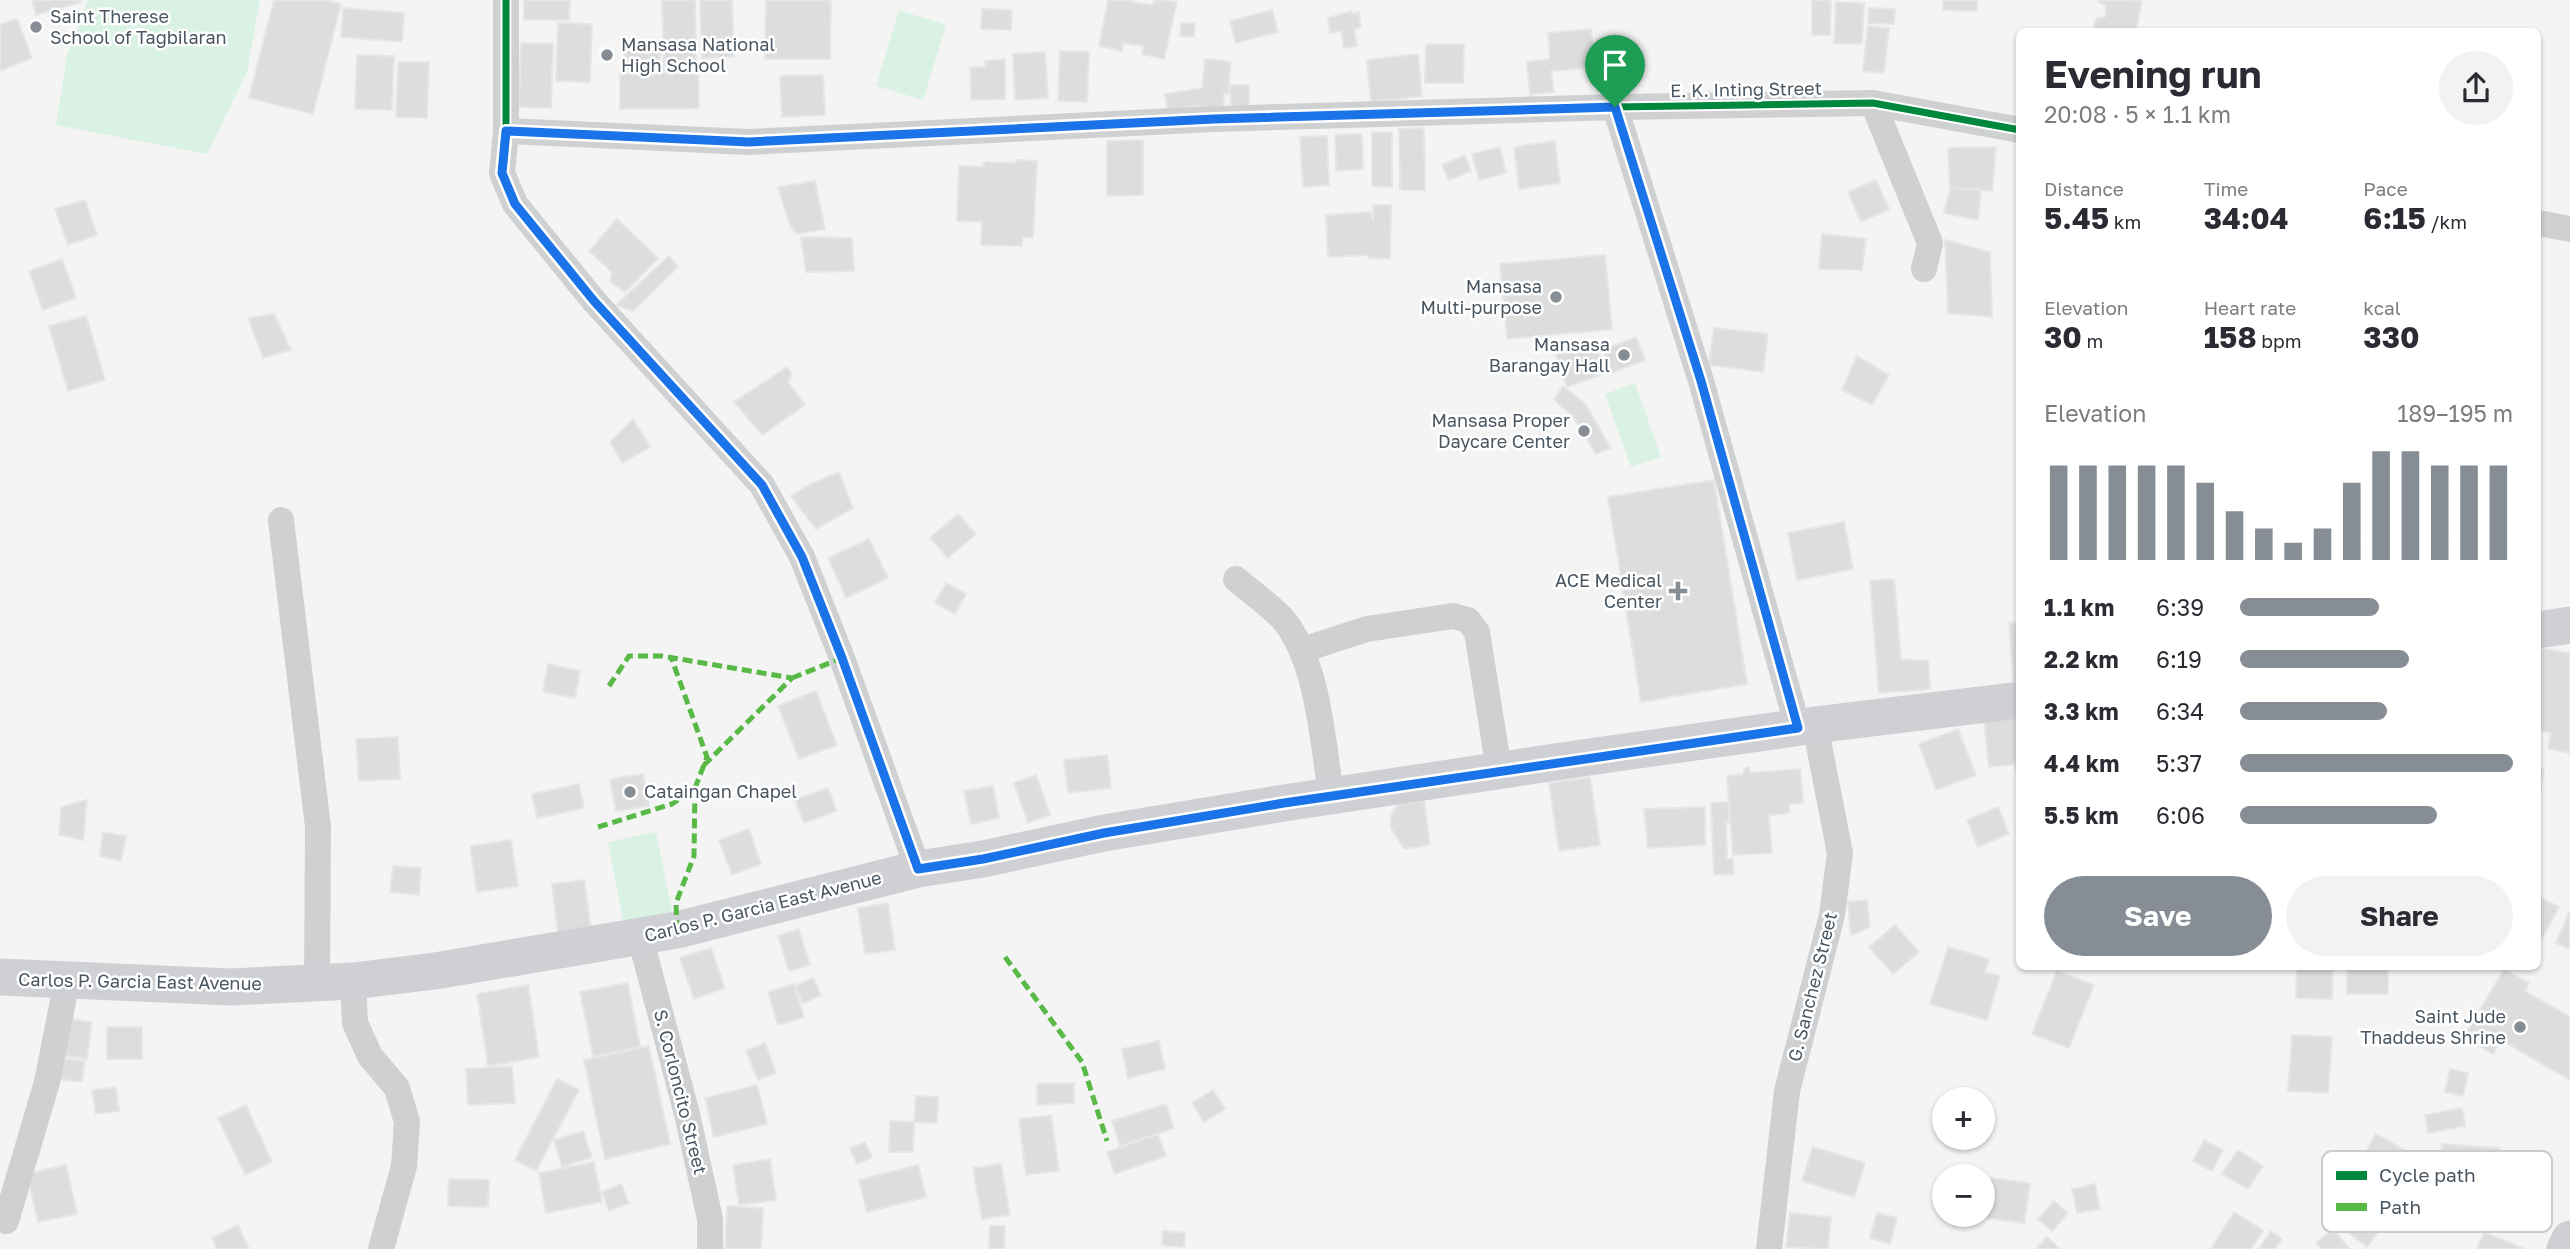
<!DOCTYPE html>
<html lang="en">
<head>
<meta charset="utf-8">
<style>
  :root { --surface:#fff; --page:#f2f2f3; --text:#2b2b33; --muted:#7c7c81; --accent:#868d94 }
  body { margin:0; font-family:"Golos Text",sans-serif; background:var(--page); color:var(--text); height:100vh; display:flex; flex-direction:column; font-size:26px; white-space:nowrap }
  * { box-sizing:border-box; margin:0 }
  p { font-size:23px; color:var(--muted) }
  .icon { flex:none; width:38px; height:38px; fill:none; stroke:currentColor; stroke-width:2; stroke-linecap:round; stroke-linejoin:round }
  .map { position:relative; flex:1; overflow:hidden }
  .drawer { position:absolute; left:2016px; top:28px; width:525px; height:942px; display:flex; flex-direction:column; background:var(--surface); border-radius:10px; box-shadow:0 2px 5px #0004 }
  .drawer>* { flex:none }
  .fabs { position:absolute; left:1932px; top:1087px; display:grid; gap:14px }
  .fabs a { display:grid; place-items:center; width:63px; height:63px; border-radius:50%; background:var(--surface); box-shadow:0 2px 5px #0004; font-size:35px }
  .pin { position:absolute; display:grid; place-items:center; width:60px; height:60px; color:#fff; margin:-72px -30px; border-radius:50% 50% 50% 0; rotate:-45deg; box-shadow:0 0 7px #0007 }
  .pin .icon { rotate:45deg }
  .round { display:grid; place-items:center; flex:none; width:74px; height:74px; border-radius:37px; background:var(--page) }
  .summary { display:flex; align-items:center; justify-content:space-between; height:119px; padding:0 28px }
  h1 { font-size:38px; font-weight:700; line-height:52px }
  .stats { display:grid; grid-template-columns:repeat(3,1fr); gap:10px; height:119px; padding:7px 28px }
  .stats div { display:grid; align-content:center }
  .stats b { font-size:30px; font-weight:700 }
  .stats small { font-size:19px; font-weight:400 }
  .stats p { font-size:19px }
  .chart { height:196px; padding:14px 28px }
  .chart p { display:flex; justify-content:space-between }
  .chart svg { width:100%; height:126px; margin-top:7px; stroke:var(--accent); stroke-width:6 }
  .action { display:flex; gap:14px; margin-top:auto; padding:14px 28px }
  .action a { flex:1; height:80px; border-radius:42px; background:var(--accent); color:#fff; font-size:28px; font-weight:700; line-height:80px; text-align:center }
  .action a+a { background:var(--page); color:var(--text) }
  ul { padding:0 28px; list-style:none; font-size:23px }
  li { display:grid; grid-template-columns:112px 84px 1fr; align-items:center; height:52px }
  li i { height:18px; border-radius:9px; background:var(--accent) }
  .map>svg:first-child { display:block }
  .green { fill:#d9f2e3 }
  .building { fill:#ddddde; stroke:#e5e6e7; stroke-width:2 }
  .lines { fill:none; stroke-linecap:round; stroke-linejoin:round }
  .street { stroke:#ced0d2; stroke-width:26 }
  .secondary { stroke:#ced0d4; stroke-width:37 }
  .quiet { stroke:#58b947; stroke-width:5; stroke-dasharray:10 5; stroke-linecap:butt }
  .cycleway-casing { stroke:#fff; stroke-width:11 }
  .cycleway { stroke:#00873e; stroke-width:7 }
  .route-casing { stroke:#fff; stroke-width:14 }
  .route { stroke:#1a73e8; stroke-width:9 }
  .poi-dot { fill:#868d94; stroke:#fff; stroke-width:2.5 }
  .labels { text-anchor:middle; stroke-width:5; stroke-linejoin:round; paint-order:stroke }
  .poi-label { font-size:18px; fill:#4a5661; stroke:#fff; text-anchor:end }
  .street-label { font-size:18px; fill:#4a5661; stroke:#fff }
  .key { fill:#fff; stroke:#c9ccd0; stroke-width:2 }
  .key-label { font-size:19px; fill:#4a5661 }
</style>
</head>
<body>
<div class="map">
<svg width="2570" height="1249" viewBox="0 0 2570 1249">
  <rect width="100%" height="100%" fill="#f4f4f4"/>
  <!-- green -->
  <path class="green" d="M88 0H260L247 72 207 154 56 125 67 56Z
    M899 10 946 25 923 100 876 86Z
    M1635 383 1661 457 1631 467 1605 394Z
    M656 832 673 916 624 926 608 842Z"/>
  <!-- building -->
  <path class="building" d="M32 0H80L81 2 36 15Z
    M274 0H326L341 4 313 114 249 98Z
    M524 0H570L569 20H524Z
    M662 0H695L696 69 664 70Z
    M700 0H732L734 57 702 58Z
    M766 0H831L830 59H765Z
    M1108 0H1132V2L1153 5 1154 0 1177 2 1164 59 1142 54 1144 46 1123 43 1122 51 1099 46Z
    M1812 0H1831L1830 35H1812Z
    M1944 0H1977V11L1943 10Z
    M2100 0 2142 1 2136 32H2095L2094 24 2097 18 2105 17 2106 6 2099 2Z
    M1836 2 1864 3 1862 44 1834 43Z
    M343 8 404 13 402 42 341 37Z
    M1869 8 1895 9 1894 24 1868 23Z
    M982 9 1012 10 1011 30 981 29Z
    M1272 10 1278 32 1236 43 1230 21Z
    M1351 11V14L1359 12 1361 27 1354 29 1357 46 1344 48 1341 31 1330 33 1328 18Z
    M17 19 32 58 0 71V25Z
    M558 23 592 24 590 82 556 81Z
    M1181 23 1195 24 1194 37 1180 36Z
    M1868 26 1889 28 1884 73 1863 71Z
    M1591 29 1595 67 1551 71 1554 92 1530 95 1527 62 1550 59 1548 33Z
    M625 42 660 43V70L624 69Z
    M521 43 553 44 551 108 519 107Z
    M1426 44H1464L1463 83H1425Z
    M1060 51 1089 52 1087 102 1058 101Z
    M1045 52 1048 98 1015 100 1013 54Z
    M1418 54 1422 96 1371 102 1367 60Z
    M357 55 394 56 392 110 355 109Z
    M1005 59V99L971 100 970 67H985V61Z
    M1205 59 1231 62 1228 94 1224 93 1223 108 1194 106 1168 112 1165 94 1202 88Z
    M398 62H429L427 118 396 117Z
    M698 72 699 108 620 109V73Z
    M823 75 825 115 782 117 780 76Z
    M1230 85H1249V106H1231Z
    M1424 128 1425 190H1400L1399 129Z
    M1372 132H1392V187L1372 186Z
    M1362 134 1363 169 1336 171 1335 135Z
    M1327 136 1329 185 1303 187 1300 137Z
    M1143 140V195L1107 196V141Z
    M1555 141 1560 183 1519 189 1514 147Z
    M1500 147 1506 173 1479 180 1472 154Z
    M1996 147 1992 191 1950 188 1948 148Z
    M1465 155 1471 171 1449 180 1442 165Z
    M1016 160 1037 161 1033 238 1022 237V246L981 245 982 222 957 221 959 166 984 167V162L1016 163Z
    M1876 180 1889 209 1861 222 1848 192Z
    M815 181 825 229 797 234 790 225 778 187Z
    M1950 188 1981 190 1978 220 1944 213Z
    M85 200 97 235 68 245 55 209Z
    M1373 205H1391L1390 259 1369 258V255L1328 257 1326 215 1371 212 1373 221Z
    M617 219 658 258 625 292 610 281 612 272 589 251Z
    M1822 234 1866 239 1862 270 1819 269Z
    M801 237 852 238 854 271 806 272Z
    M1945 240 1990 252 1992 317 1948 313Z
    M1605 255 1612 329 1507 339 1500 264Z
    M669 256 678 267 633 311 616 305Z
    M62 259 76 298 43 310 29 271Z
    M274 314 291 350 263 358 248 318Z
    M86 316 105 380 68 391 49 326Z
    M1714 328 1768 334 1763 372 1709 365Z
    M1636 337 1645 360 1612 373 1603 350Z
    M1594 341 1606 373 1567 387 1556 355Z
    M1857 356 1889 375 1872 405 1842 390Z
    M787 367 792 374 788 382 805 405 762 435 734 402Z
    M1563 386 1586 405 1611 448 1596 454 1574 418 1554 399Z
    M633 419 650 447 622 463 610 442Z
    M839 472 853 508 816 529 791 496 809 485Z
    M1714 480 1747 684 1641 702 1608 497Z
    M958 514 976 534 948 558 930 538Z
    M1844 522 1853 569 1797 580 1788 533Z
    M869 539 888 578 846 598 828 558Z
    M1894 579 1901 659 1928 661 1930 689 1879 693 1870 581Z
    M946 583 966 594 955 614 935 603Z
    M2020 622V681L2013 682 2009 623Z
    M2538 648 2570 653V753L2548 749 2551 733 2538 731Z
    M548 664 580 671 575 698 543 692Z
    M816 691 837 745 799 759 778 706Z
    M2020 716V772L2016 773 2015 764 1989 767 1984 720Z
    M1958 729 1976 775 1936 790 1919 744Z
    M398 737 400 779 359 781 356 739Z
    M1107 755 1111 788 1068 793 1064 760Z
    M1749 767 1750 773 1800 769 1803 803 1789 804 1790 813 1769 815 1772 853 1733 855 1727 776 1744 774V768Z
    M2538 768 2544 769 2538 807Z
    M643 774 649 806 616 811 610 779Z
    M1036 775 1050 815 1028 823 1014 783Z
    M1590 777 1600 845 1559 851 1549 783Z
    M579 784 584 808 537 818 532 794Z
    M993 786 999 818 971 824 964 791Z
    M828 788 837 811 804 823 795 800Z
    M87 800 83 840 59 835 61 807Z
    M1424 801 1430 845 1404 849 1391 828V816L1398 804Z
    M1728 802 1729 823H1726L1727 859H1733L1734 874 1714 875 1711 803Z
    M1705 807V845L1648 848 1644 809Z
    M1998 807 2009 834 1978 847 1967 820Z
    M749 829 761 864 732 875 719 840Z
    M103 832 126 836 121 861 100 856Z
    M511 840 518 886 477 892 470 846Z
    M393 866 421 868 419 895 390 892Z
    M584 880 591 929 558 934 552 884Z
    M2538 896 2559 907 2542 939 2538 937Z
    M1867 900 1870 927 1851 935 1848 902Z
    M888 903 895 950 865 954 858 908Z
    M2569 912 2570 913V949L2556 943Z
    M1895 925 1919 952 1893 974 1869 947Z
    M799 929 810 965 789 971 778 936Z
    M1948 947 1989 959 1985 972 2000 976 1987 1020 1930 1004Z
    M711 948 725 988 694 999 680 958Z
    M2297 966H2333L2332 999 2296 998Z
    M2347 966H2388V994H2347Z
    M2504 969 2529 983 2525 991 2570 1017V1080L2501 1040 2493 1054 2464 1037Z
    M2057 971 2094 985 2069 1048 2032 1034Z
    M813 978 821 995 803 1004 795 986Z
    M628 983 640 1047 593 1056 580 992Z
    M794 984 804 1017 778 1025 768 992Z
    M528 985 539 1057 488 1066 477 994Z
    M64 1018 92 1022 87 1059 60 1055Z
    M107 1027H142V1059H107Z
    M2292 1035 2332 1037 2328 1093 2288 1091Z
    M1159 1041 1165 1069 1128 1078 1122 1049Z
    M765 1043 776 1073 758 1080 746 1051Z
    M649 1046 670 1144 605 1159 584 1060Z
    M59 1058 85 1061 82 1082 57 1079Z
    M512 1066 515 1103 468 1105 466 1069Z
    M2450 1069 2468 1073 2463 1096 2445 1092Z
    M557 1079 579 1090 536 1171 515 1160Z
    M1074 1083V1103L1037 1105V1084Z
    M757 1085 767 1124 714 1137 705 1098Z
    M116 1087 119 1111 96 1114 92 1090Z
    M1213 1090 1225 1109 1204 1122 1192 1103Z
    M916 1096 938 1097 937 1123 914 1122Z
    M1166 1104 1174 1128 1120 1146 1112 1121Z
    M246 1105 272 1162 245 1175 218 1118Z
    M2462 1108 2465 1126 2428 1133 2425 1115Z
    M1051 1115 1059 1171 1026 1175 1019 1119Z
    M890 1121 914 1122 913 1152H889Z
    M583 1131 592 1157 562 1167 554 1140Z
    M1158 1134 1166 1156 1115 1174 1107 1152Z
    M2376 1134 2419 1158 2403 1185 2394 1180 2384 1199 2350 1181Z
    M2204 1140 2223 1150 2212 1171 2193 1161Z
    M865 1142 872 1157 857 1164 850 1148Z
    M2442 1144 2500 1148 2495 1208 2438 1204Z
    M1813 1147 1865 1163 1854 1197 1802 1181Z
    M2238 1150 2263 1166 2248 1189 2222 1174Z
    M770 1159 776 1200 739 1205 733 1165Z
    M594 1162 602 1202 546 1213 539 1173Z
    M1001 1164 1010 1215 982 1219 973 1168Z
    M66 1165 77 1214 38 1222 27 1174Z
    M918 1165 926 1197 867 1212 859 1180Z
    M1983 1177 2030 1183 2024 1223 1967 1215 1983 1214Z
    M449 1179 489 1180 488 1207 448 1206Z
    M621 1184 629 1203 609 1211 602 1192Z
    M2095 1184 2100 1209 2077 1213 2072 1189Z
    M2054 1201 2068 1213 2052 1231 2038 1219Z
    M727 1206 763 1208 761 1249H725Z
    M2368 1208 2386 1222 2367 1247 2349 1233Z
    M2234 1212 2263 1230 2251 1249H2211Z
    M1790 1213 1831 1217 1828 1249 1786 1247Z
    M1877 1213 1897 1218 1890 1244 1870 1238Z
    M238 1225 249 1249H217L212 1238Z
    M990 1226H1005L1004 1249H989Z
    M2333 1229 2350 1249H2322L2316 1243Z
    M1163 1231 1185 1233 1184 1247 1162 1245Z
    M2271 1231 2282 1239 2275 1249H2259Z
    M2484 1232 2525 1249H2477Z
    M2047 1237 2060 1249H2036Z"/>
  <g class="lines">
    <!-- street -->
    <path class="street" d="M506 0V131L502 173 515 204 594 301 762 485 802 557 842 658 918 869
      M1873 103 1930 243 1924 269
      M1615 107 1701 381 1798 728
      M506 131 749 142 1214 119 1615 107 1873 103 2020 130
      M2538 223 2570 229
      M281 520 318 827 317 982
      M1236 579C1251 592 1268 604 1282 618 1318 659 1323 743 1331 795
      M1302 650 1367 629 1453 616 1468 620 1477 632 1499 770
      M640 937 687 1114 710 1219V1249
      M353 981 355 1023 370 1056 397 1088 407 1122 404 1166 381 1249
      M6 1221 47 1082 67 981
      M1769 1249 1787 1091 1832 915 1840 853 1815 725"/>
    <!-- secondary -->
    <path class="secondary" d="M2538 630 2570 625
      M0 977 231 987 353 981 435 971 677 930 918 869 983 859 1104 833 1284 803 1582 758 1815 725 2020 700
      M2565 1249 2570 1239"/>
    <!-- quiet -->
    <path class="quiet" d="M792 678 842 658
      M609 686 629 656H662L792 678 703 766
      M598 827 672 804 695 788 707 757 671 657
      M677 930 676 903 694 856 695 788
      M1005 957 1082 1062 1107 1141"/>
    <defs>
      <path id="cycleway" d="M506 0V131L502 173 515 204 594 301 762 485 802 557 842 658 918 869
        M1615 107 1701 381 1798 728
        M506 131 749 142 1214 119 1615 107 1873 103 2020 130"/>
    </defs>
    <!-- cycleway casing -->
    <use href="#cycleway" class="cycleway-casing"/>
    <!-- cycleway -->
    <use href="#cycleway" class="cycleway"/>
  </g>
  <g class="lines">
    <defs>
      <path id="route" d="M1615 107 1701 381 1798 728 1284 803 1104 833 983 859 918 869 842 658 802 557 762 485 594 301 515 204 502 173 506 131 749 142 1214 119Z"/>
    </defs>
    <!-- route casing -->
    <use href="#route" class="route-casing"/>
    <!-- route -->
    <use href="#route" class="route"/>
  </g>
  <!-- markers -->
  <g class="poi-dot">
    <circle cx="36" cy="27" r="7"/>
    <circle cx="607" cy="55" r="7"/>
    <circle cx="1556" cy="297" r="7"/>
    <circle cx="1624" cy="355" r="7"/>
    <circle cx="1584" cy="431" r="7"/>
    <path d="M1674.5 580.5h7v7h7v7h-7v7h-7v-7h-7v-7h7z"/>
    <circle cx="630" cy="792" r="7"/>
    <circle cx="2520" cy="1027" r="7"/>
  </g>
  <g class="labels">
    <!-- poi labels -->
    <g class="poi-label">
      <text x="50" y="23" text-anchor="start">Saint Therese<tspan x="50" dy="21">School of Tagbilaran</tspan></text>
      <text x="621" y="51" text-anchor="start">Mansasa National<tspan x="621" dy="21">High School</tspan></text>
      <text x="1542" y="293">Mansasa<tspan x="1542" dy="21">Multi-purpose</tspan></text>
      <text x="1610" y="351">Mansasa<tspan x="1610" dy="21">Barangay Hall</tspan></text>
      <text x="1570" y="427">Mansasa Proper<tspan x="1570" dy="21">Daycare Center</tspan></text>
      <text x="1662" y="587">ACE Medical<tspan x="1662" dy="21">Center</tspan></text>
      <text x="644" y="798" text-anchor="start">Cataingan Chapel</text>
      <text x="2506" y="1023">Saint Jude<tspan x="2506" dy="21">Thaddeus Shrine</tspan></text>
    </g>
    <!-- street labels -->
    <g class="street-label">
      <text transform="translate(1746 90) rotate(-1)" y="6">E. K. Inting Street</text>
      <text transform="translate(763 907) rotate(-14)" y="6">Carlos P. Garcia East Avenue</text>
      <text transform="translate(140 982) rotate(1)" y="6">Carlos P. Garcia East Avenue</text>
      <text transform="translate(1813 987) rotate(-76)" y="6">G. Sanchez Street</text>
      <text transform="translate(680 1092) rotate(76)" y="6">S. Corloncito Street</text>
    </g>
  </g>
  <!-- legend -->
  <rect x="2322" y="1151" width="230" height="81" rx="10" class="key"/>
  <rect x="2336" y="1171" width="31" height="9" fill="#00873e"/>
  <rect x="2336" y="1203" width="31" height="8" fill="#58b947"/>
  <g class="key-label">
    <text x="2379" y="1182">Cycle path</text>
    <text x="2379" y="1214">Path</text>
  </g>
</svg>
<div class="fabs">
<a>+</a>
<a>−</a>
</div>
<div class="pin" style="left:1615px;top:107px;background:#1e9e55"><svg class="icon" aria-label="arrive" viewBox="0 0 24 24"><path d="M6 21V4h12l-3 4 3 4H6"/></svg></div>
<section class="drawer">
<div class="summary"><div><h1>Evening run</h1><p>20:08 · 5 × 1.1 km</p></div><a class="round"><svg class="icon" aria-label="share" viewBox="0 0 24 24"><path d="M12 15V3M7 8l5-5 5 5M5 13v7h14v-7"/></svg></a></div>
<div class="stats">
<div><p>Distance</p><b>5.45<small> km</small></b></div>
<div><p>Time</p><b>34:04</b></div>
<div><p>Pace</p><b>6:15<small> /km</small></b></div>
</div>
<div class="stats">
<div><p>Elevation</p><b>30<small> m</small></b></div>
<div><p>Heart rate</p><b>158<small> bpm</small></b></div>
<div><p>kcal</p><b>330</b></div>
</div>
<div class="chart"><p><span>Elevation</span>189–195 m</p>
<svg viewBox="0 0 160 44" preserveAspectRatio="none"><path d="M5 44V11M15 44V11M25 44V11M35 44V11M45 44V11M55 44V17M65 44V27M75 44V33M85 44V38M95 44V33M105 44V17M115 44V6M125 44V6M135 44V11M145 44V11M155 44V11"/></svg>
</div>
<ul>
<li><b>1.1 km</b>6:39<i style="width:51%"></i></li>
<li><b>2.2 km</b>6:19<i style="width:62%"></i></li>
<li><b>3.3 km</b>6:34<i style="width:54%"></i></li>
<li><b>4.4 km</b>5:37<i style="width:100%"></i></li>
<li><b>5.5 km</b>6:06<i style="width:72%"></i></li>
</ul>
<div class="action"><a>Save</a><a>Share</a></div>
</section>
</div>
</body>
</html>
